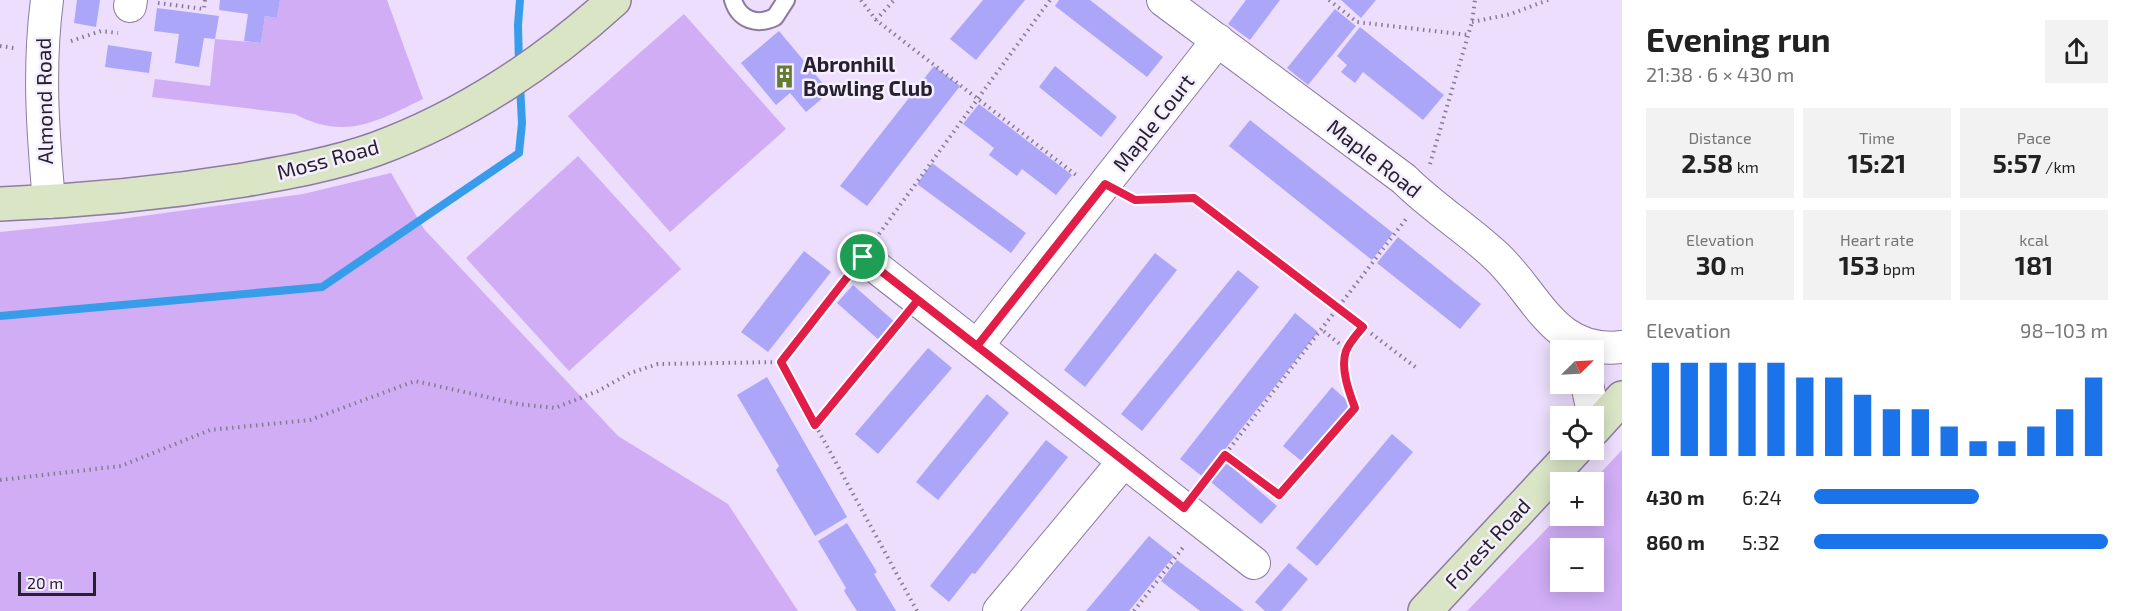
<!DOCTYPE html>
<html lang="en">
<head>
<meta charset="utf-8">
<style>
  :root { --surface:#fff; --page:#f2f2f2; --text:#222; --muted:#767676; --accent:#1a73e8 }
  body { margin:0; font-family:"Exo 2",sans-serif; background:var(--page); color:var(--text); height:100vh; display:flex; flex-direction:column; font-size:22px; white-space:nowrap }
  * { box-sizing:border-box; margin:0 }
  p { font-size:20px; color:var(--muted) }
  .icon { flex:none; width:33px; height:33px; fill:none; stroke:currentColor; stroke-width:2; stroke-linecap:round; stroke-linejoin:round }
  .map { position:relative; flex:1; overflow:hidden }
  .panel { display:flex; flex-direction:column; background:var(--surface); width:510px }
  .panel>* { flex:none }
  .needle { width:39px; rotate:66deg }
  .tools { position:absolute; left:1550px; top:340px; display:grid; gap:12px }
  .tools a { display:grid; place-items:center; width:54px; height:54px; border-radius:0px; background:var(--surface); box-shadow:0 3px 15px #0003; font-size:30px }
  .scale { position:absolute; left:18px; bottom:15px; width:78px; box-sizing:border-box; padding-left:6px; border:3px solid #27202e; border-top:0; font-size:16px; line-height:21px; white-space:nowrap; color:#27202e; -webkit-text-stroke:4px #f5eefe; paint-order:stroke }
  .pin { position:absolute; display:grid; place-items:center; width:51px; height:51px; color:#fff; margin:-26px; border:3px solid #fff; border-radius:50%; box-shadow:0 2px 6px #0007 }
  .round { display:grid; place-items:center; flex:none; width:63px; height:63px; border-radius:0px; background:var(--page) }
  .overview { display:flex; align-items:center; justify-content:space-between; height:102px; padding:0 24px }
  h1 { font-size:33px; font-weight:700; line-height:45px }
  .figures { display:grid; grid-template-columns:repeat(3,1fr); gap:9px; height:102px; padding:6px 24px }
  .figures div { display:grid; align-content:center; border-radius:0px; background:var(--page); text-align:center }
  .figures b { font-size:26px; font-weight:700 }
  .figures small { font-size:16px; font-weight:400 }
  .figures p { font-size:16px }
  .chart { height:168px; padding:12px 24px }
  .chart p { display:flex; justify-content:space-between }
  .chart svg { width:100%; height:108px; margin-top:6px; stroke:var(--accent); stroke-width:6 }
  ul { padding:0 24px; list-style:none; font-size:20px }
  li { display:grid; grid-template-columns:96px 72px 1fr; align-items:center; height:45px }
  li i { height:15px; border-radius:8px; background:var(--accent) }
  main { display:flex; flex:1; min-height:0 }
  .map>svg:first-child { display:block }
  .green { fill:#d0adf5; fill-rule:evenodd }
  .lines { fill:none; stroke-linecap:round; stroke-linejoin:round }
  .stream { stroke:#379cea; stroke-width:8 }
  .building { fill:#aca6f9 }
  .lane-casing { stroke:#8c7c9f; stroke-width:20 }
  .street-casing { stroke:#8c7c9f; stroke-width:34 }
  .secondary-casing { stroke:#8c7c9f; stroke-width:36 }
  .path { stroke:#867c92; stroke-width:4; stroke-dasharray:1.5 4.5; stroke-linecap:butt }
  .lane { stroke:#fff; stroke-width:16 }
  .street { stroke:#fff; stroke-width:32 }
  .secondary { stroke:#dae5c6; stroke-width:33 }
  .route-casing { stroke:#fff; stroke-width:12 }
  .route { stroke:#e11d48; stroke-width:8 }
  .labels { text-anchor:middle; stroke-width:5; stroke-linejoin:round; paint-order:stroke }
  .poi-label { font-size:21px; font-weight:bold; fill:#27202e; stroke:#f5eefe; text-anchor:start }
  .street-label { font-size:21px; fill:#27202e; stroke:#f5eefe }
</style>
</head>
<body>
<main>
<div class="map">
<svg width="1622" height="611" viewBox="0 0 1622 611">
  <rect width="100%" height="100%" fill="#ecdefc"/>
  <!-- green -->
  <path class="green" d="M280 0H387L423 99C377 121 345 141 295 114L152 97 155 79 210 86 215 39 261 43 265 16 277 18Z
    M684 14 786 129 670 232 568 116Z
    M578 156 681 269 569 371 466 258Z
    M391 173 424 229 618 436 728 504 798 611H0V232L106 221 303 194Z
    M1622 450V611H1467L1560 515 1593 516V483H1591ZM1560 549H1593V582H1560Z"/>
  <g class="lines">
    <!-- stream -->
    <path class="stream" d="M519 64 518 25 520 0
      M0 316 322 287 519 153 522 123 520 85"/>
  </g>
  <!-- building -->
  <path class="building" d="M77 0H100L96 27 74 23Z
    M220 0H280L277 18 265 16 261 43 244 41 248 14 219 10Z
    M983 0H1025L976 60 950 39Z
    M1059 0H1090L1163 57 1147 77 1055 6Z
    M1246 0H1280L1250 40 1228 24Z
    M1341 0H1376L1361 18Z
    M157 8 219 16 215 39 204 38 199 67 175 63 179 34 154 31Z
    M1335 9 1356 26 1308 85 1287 68Z
    M1360 27 1444 95 1423 120 1363 72 1355 83 1341 72 1347 65 1337 56Z
    M779 31 830 92 806 112 790 93 776 105 741 63Z
    M108 45 152 52 149 73 105 67Z
    M934 66 960 86 867 206 840 186Z
    M1055 66 1117 117 1101 137 1039 87Z
    M979 104 1072 175 1056 195 1022 169 1017 176 989 155 994 148 963 124Z
    M1250 120 1393 233 1372 260 1229 146Z
    M932 163 1026 233 1011 253 917 184Z
    M1398 237 1481 304 1460 329 1377 263Z
    M804 251 831 272 768 352 741 332Z
    M1155 253 1177 270 1085 387 1064 370Z
    M1238 270 1259 287 1142 431 1121 414Z
    M853 285 896 323 880 341 837 303Z
    M1295 313 1318 332 1203 477 1180 459Z
    M928 348 952 368 878 454 855 434Z
    M767 377 847 517 815 536 776 470 779 466 737 395Z
    M1332 387 1352 405 1304 463 1283 446Z
    M987 394 1009 413 938 500 916 482Z
    M1392 434 1413 452 1317 566 1296 548Z
    M1046 440 1068 457 975 574 972 573 949 602 930 586Z
    M1227 463 1277 506 1261 524 1211 482Z
    M847 523 877 572 874 574 896 611H857L844 591 846 588 818 541Z
    M1149 536 1174 556 1146 590 1129 611H1086Z
    M1177 560 1209 584 1244 611H1200L1161 581Z
    M1289 563 1308 579 1281 611H1265L1255 602Z"/>
  <g class="lines">
    <defs>
      <path id="lane" d="M733 0C739 20 757 26 775 17L786 0"/>
      <path id="street" d="M47 0C38 69 43 133 49 202
        M1163 0 1404 179C1432 207 1466 228 1495 255 1537 293 1553 355 1622 347
        M130 6 131 0
        M863 257 1254 563
        M977 346 1218 40
        M1587 384 1596 427
        M999 611 1124 461"/>
      <path id="secondary" d="M0 204C82 201 163 193 244 180 289 172 334 164 376 149 464 117 546 62 614 0
        M1593 430 1622 398
        M1425 611 1575 450"/>
    </defs>
    <!-- lane casing -->
    <use href="#lane" class="lane-casing"/>
    <!-- street casing -->
    <use href="#street" class="street-casing"/>
    <!-- secondary casing -->
    <use href="#secondary" class="secondary-casing"/>
    <!-- path -->
    <path class="path" d="M861 0 876 20 1076 175
      M1329 0 1357 22 1468 35
      M158 3 204 9 205 0
      M876 20 894 0
      M1472 22 1511 14 1548 0
      M71 41 101 31 118 33
      M0 46 14 48
      M1430 164 1472 22 1475 0
      M1129 197 1135 200 1194 199 1418 369
      M879 234 1050 0
      M1346 349 1363 327
      M781 362 917 611
      M815 425 900 321
      M1225 455 1279 495 1355 408 1347 386 1346 349 1321 329
      M0 480 121 466 210 430 310 420 415 381 518 404 555 408 598 391 630 373 658 364 781 362 846 279
      M1200 487 1406 219
      M1134 611 1185 545"/>
    <!-- lane -->
    <use href="#lane" class="lane"/>
    <!-- street -->
    <use href="#street" class="street"/>
    <!-- secondary -->
    <use href="#secondary" class="secondary"/>
  </g>
  <g class="lines">
    <defs>
      <path id="route" d="M863 257 781 362 815 425 918 300 1184 508 1225 455 1279 495 1355 408C1349 392 1340 368 1346 351 1349 343 1357 334 1363 327L1194 198 1135 200 1105 184 977 346 863 257"/>
    </defs>
    <!-- route casing -->
    <use href="#route" class="route-casing"/>
    <!-- route -->
    <use href="#route" class="route"/>
  </g>
  <!-- icons -->
  <defs>
    <symbol id="building-bare" viewBox="-9 -9 18 18"><path d="M-4-6H4V6H1V3H-1V6H-4ZM-2.5-4.3h1.7v1.8h-1.7ZM.8-4.3h1.7v1.8H.8ZM-2.5-1h1.7V.8h-1.7ZM.8-1h1.7V.8H.8Z" fill="#627d31" stroke="#f5eefe" stroke-width="2.5" paint-order="stroke"/></symbol>
  </defs>
  <g fill-rule="evenodd">
    <use href="#building-bare" x="768" y="60" width="33" height="33"/>
  </g>
  <g class="labels">
    <!-- poi labels -->
    <g class="poi-label">
      <text x="803" y="72">Abronhill<tspan x="803" dy="24">Bowling Club</tspan></text>
    </g>
    <!-- street labels -->
    <g class="street-label">
      <text transform="translate(45 101) rotate(-91)" y="7">Almond Road</text>
      <text transform="translate(1154 123) rotate(-52)" y="7">Maple Court</text>
      <text transform="translate(1374 159) rotate(38)" y="7">Maple Road</text>
      <text transform="translate(328 160) rotate(-15)" y="7">Moss Road</text>
      <text transform="translate(1488 544) rotate(-47)" y="7">Forest Road</text>
    </g>
  </g>
</svg>
<div class="tools">
<a><svg class="needle" viewBox="-14 -14 28 28"><path d="M0-13l5 13h-10z" fill="#e53935"/><path d="M0 13l5-13h-10z" fill="#767676"/></svg></a>
<a><svg class="icon" aria-label="locate" viewBox="0 0 24 24"><circle cx="12" cy="12" r="6"/><path d="M12 2v4M12 18v4M2 12h4M18 12h4"/></svg></a>
<a>+</a>
<a>−</a>
</div>
<div class="scale">20 m</div>
<div class="pin" style="left:863px;top:257px;background:#1e9e55"><svg class="icon" aria-label="arrive" viewBox="0 0 24 24"><path d="M6 21V4h12l-3 4 3 4H6"/></svg></div>
</div>
<section class="panel">
<div class="overview"><div><h1>Evening run</h1><p>21:38 · 6 × 430 m</p></div><a class="round"><svg class="icon" aria-label="share" viewBox="0 0 24 24"><path d="M12 15V3M7 8l5-5 5 5M5 13v7h14v-7"/></svg></a></div>
<div class="figures">
<div><p>Distance</p><b>2.58<small> km</small></b></div>
<div><p>Time</p><b>15:21</b></div>
<div><p>Pace</p><b>5:57<small> /km</small></b></div>
</div>
<div class="figures">
<div><p>Elevation</p><b>30<small> m</small></b></div>
<div><p>Heart rate</p><b>153<small> bpm</small></b></div>
<div><p>kcal</p><b>181</b></div>
</div>
<div class="chart"><p><span>Elevation</span>98–103 m</p>
<svg viewBox="0 0 160 44" preserveAspectRatio="none"><path d="M5 44V6M15 44V6M25 44V6M35 44V6M45 44V6M55 44V12M65 44V12M75 44V19M85 44V25M95 44V25M105 44V32M115 44V38M125 44V38M135 44V32M145 44V25M155 44V12"/></svg>
</div>
<ul>
<li><b>430 m</b>6:24<i style="width:56%"></i></li>
<li><b>860 m</b>5:32<i style="width:100%"></i></li>
</ul>
</section>
</main>
</body>
</html>
